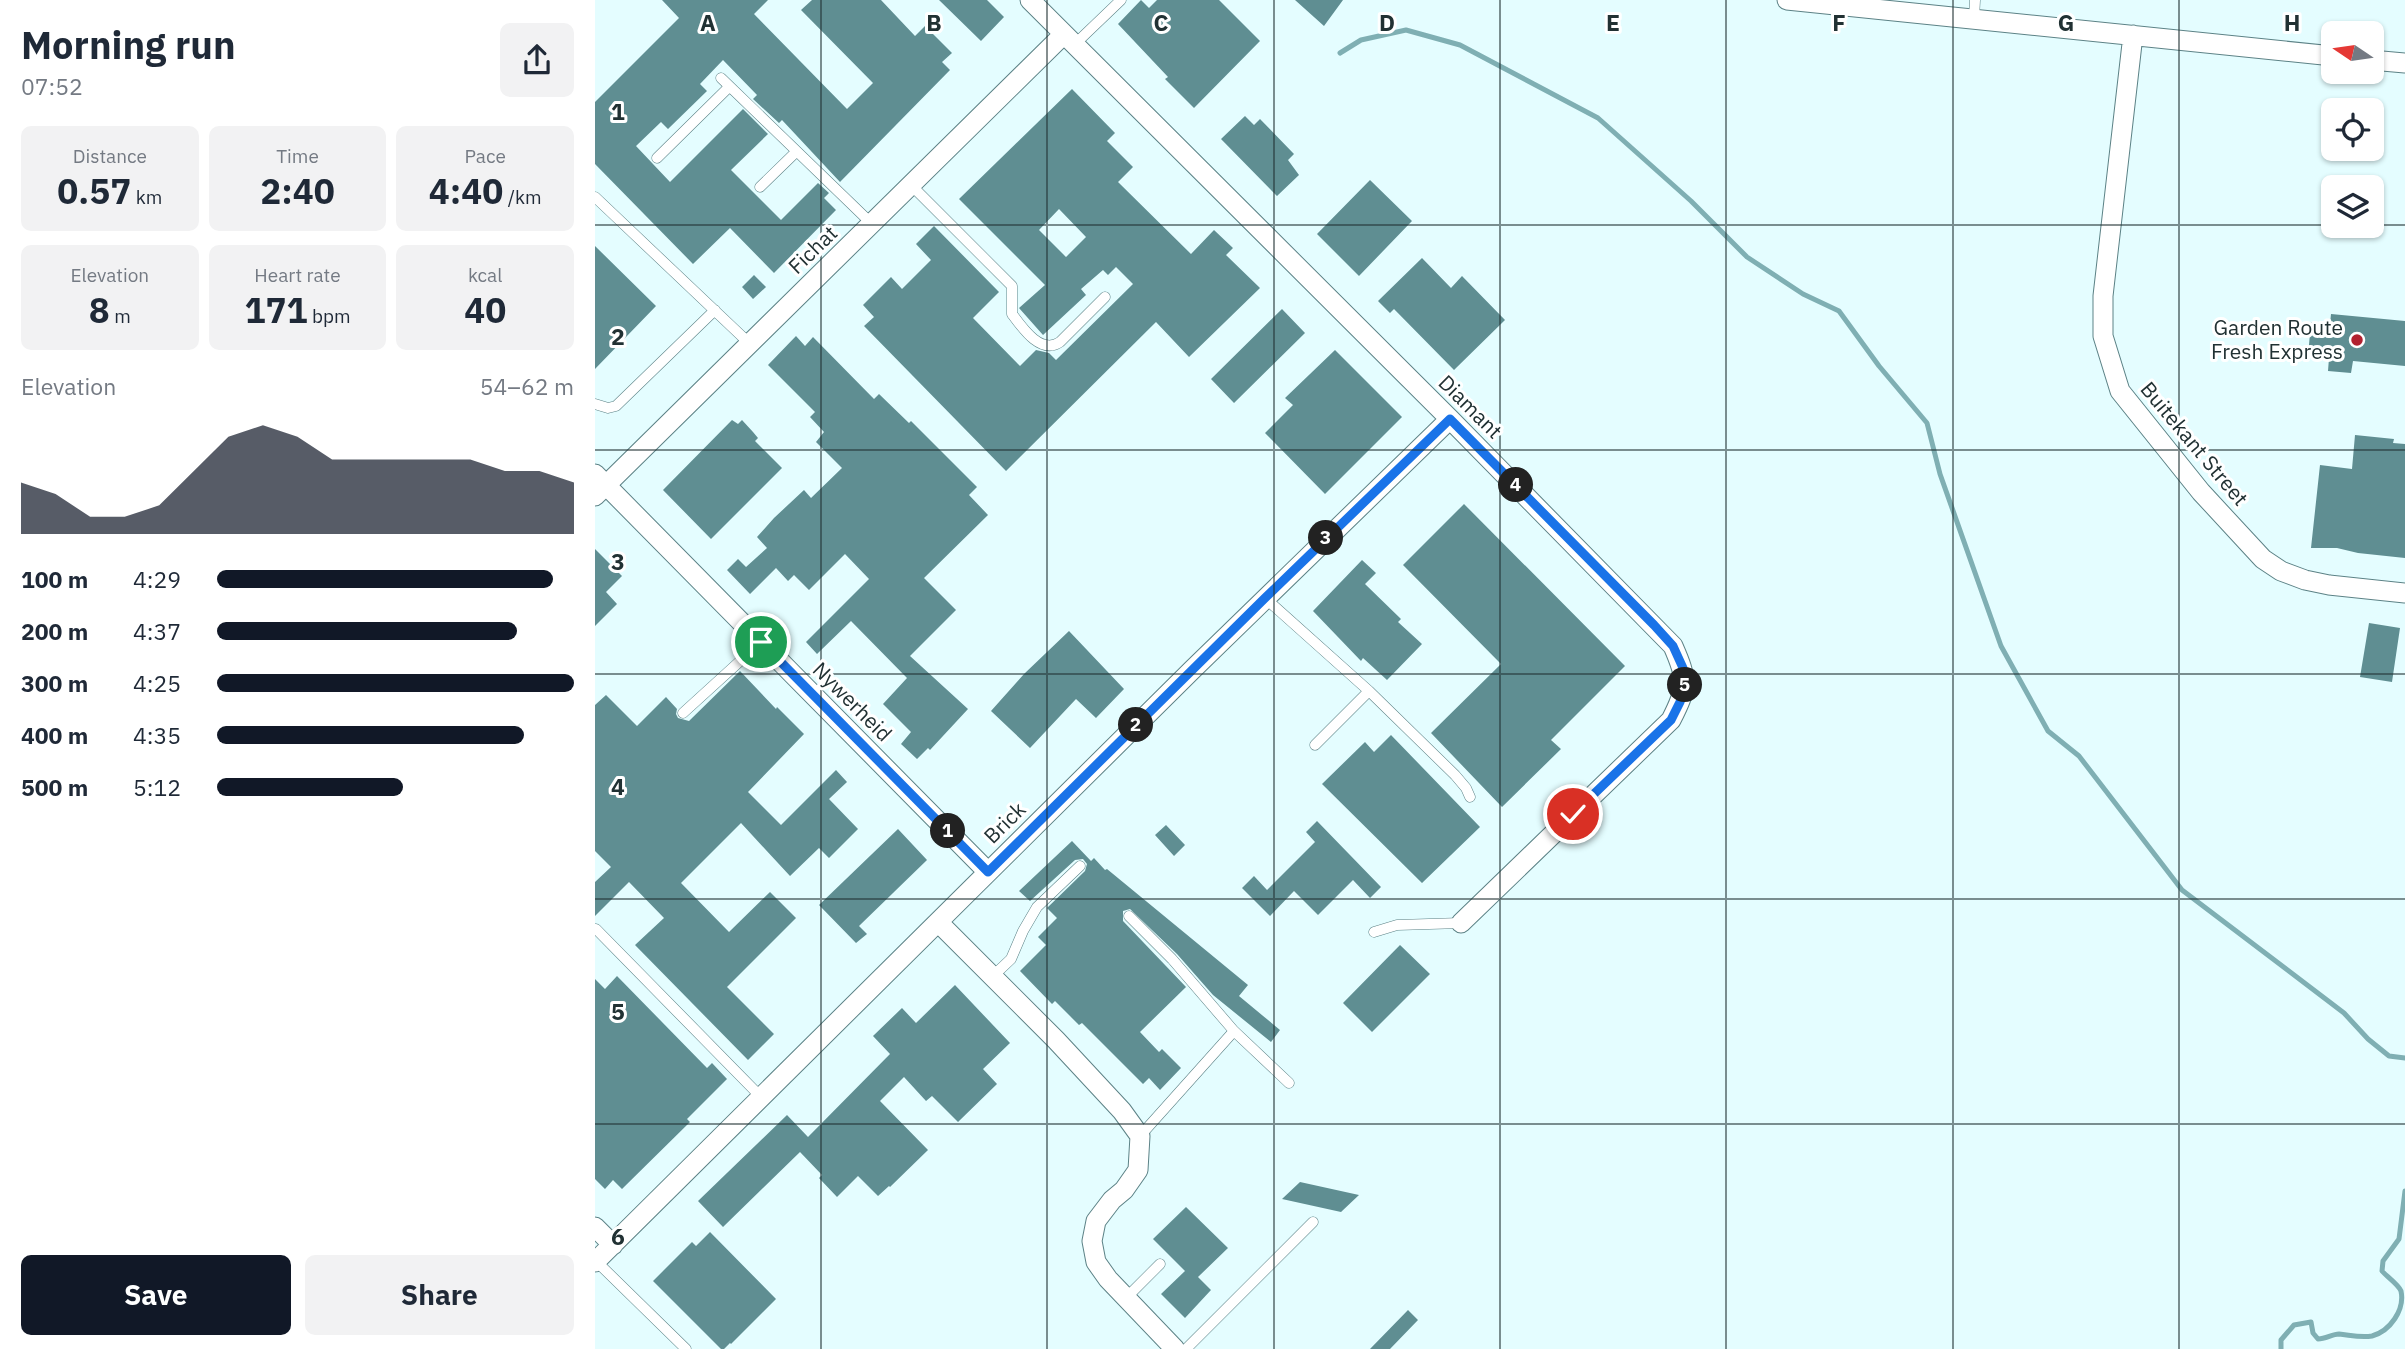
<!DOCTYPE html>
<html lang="en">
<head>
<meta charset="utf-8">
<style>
  :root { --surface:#fff; --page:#f2f2f3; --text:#1f2937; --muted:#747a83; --accent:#111827 }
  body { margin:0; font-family:"IBM Plex Sans",sans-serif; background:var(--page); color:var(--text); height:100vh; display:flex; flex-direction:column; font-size:26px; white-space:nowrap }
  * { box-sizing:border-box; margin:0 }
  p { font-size:23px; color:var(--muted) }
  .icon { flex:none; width:38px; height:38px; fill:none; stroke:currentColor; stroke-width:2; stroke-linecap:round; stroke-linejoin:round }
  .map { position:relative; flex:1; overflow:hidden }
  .panel { display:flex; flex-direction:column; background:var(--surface); width:595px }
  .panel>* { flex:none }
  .needle { width:46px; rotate:283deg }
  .fabs { position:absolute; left:1726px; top:21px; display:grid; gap:14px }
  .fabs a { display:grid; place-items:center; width:63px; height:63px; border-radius:10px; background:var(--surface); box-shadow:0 2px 5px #0004; font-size:35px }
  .pin { position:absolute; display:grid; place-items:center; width:60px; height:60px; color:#fff; margin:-30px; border:4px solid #fff; border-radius:50%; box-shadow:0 2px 7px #0007 }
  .km { position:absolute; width:35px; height:35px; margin:-18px; border-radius:50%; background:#222; color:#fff; font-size:19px; line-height:35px; text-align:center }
  .round { display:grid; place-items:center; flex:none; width:74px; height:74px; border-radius:10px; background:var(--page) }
  .summary { display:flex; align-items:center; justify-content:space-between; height:119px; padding:0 21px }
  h1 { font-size:38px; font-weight:700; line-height:52px }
  .figures { display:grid; grid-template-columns:repeat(3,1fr); gap:10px; height:119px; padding:7px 21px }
  .figures div { display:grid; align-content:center; border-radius:10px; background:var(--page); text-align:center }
  .figures b { font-size:35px; font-weight:700 }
  .figures small { font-size:19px; font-weight:400 }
  .figures p { font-size:19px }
  .chart { height:196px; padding:14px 21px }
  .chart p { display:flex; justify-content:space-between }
  .chart svg { width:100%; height:126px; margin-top:7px; fill:var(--accent); opacity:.7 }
  .primary-button { display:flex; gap:14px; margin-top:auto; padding:14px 21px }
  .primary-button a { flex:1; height:80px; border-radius:10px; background:var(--accent); color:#fff; font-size:28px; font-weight:700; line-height:80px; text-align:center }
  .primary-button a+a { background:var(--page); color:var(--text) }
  ul { padding:0 21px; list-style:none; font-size:23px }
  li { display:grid; grid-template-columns:112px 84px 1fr; align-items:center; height:52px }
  li i { height:18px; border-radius:9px; background:var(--accent) }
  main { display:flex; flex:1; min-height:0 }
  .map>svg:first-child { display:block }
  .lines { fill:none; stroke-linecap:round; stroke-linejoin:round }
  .stream { stroke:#7fafb3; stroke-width:5 }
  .building { fill:#5f8e92; fill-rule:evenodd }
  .lane-casing { stroke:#5c8286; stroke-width:11 }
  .street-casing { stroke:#5c8286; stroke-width:21 }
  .lane { stroke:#fff; stroke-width:10 }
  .street { stroke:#fff; stroke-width:19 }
  .route-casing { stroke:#fff; stroke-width:14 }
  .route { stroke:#1a73e8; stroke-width:9 }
  .grid { fill:none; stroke:#213133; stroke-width:2; stroke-opacity:0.55 }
  .poi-dot { fill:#b2202f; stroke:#fff; stroke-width:2.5 }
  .labels { text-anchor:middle; stroke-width:6; stroke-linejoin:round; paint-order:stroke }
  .street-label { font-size:21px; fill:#213133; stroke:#fff }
  .poi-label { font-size:21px; fill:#213133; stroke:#fff; text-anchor:end }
  .grid-label { font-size:23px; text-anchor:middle; font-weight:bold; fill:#213133; stroke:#fff; stroke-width:6; stroke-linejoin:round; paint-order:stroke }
</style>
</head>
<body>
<main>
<section class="panel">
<div class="summary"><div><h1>Morning run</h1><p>07:52</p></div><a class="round"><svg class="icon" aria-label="share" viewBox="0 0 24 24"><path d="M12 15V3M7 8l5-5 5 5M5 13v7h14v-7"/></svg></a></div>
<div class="figures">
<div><p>Distance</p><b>0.57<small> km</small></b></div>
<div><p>Time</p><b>2:40</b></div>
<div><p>Pace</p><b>4:40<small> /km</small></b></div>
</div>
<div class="figures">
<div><p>Elevation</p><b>8<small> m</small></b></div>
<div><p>Heart rate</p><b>171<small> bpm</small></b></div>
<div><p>kcal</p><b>40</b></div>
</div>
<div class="chart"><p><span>Elevation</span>54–62 m</p>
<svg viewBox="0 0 160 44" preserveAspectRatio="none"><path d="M0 44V26L10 30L20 38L30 38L40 34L50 22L60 10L70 6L80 10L90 18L100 18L110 18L120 18L130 18L140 22L150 22L160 26V44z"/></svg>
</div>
<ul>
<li><b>100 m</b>4:29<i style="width:94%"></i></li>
<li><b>200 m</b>4:37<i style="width:84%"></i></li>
<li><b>300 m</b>4:25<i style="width:100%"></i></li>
<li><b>400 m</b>4:35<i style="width:86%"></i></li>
<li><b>500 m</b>5:12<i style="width:52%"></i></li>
</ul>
<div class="primary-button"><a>Save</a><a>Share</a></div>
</section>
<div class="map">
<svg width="1810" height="1349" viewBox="0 0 1810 1349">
  <rect width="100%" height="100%" fill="#e4fdff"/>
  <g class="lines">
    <!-- stream -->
    <path class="stream" d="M745 53 766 40 811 30 865 45 1003 118 1096 201 1152 257 1208 294 1244 311 1284 366 1332 423 1345 474 1406 646 1453 731 1484 756 1587 890 1749 1013 1773 1039 1794 1056 1810 1058
      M1686 1349V1340L1699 1325 1716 1322 1718 1333 1723 1339C1731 1339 1737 1334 1744 1334 1755 1335 1765 1338 1777 1336 1795 1331 1810 1310 1806 1291 1803 1284 1792 1277 1787 1271L1788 1261 1804 1239 1810 1191"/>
  </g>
  <!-- building -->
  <path class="building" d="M67 0H173L159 14 252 109 278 83 206 10 217 0H286L320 36 330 26 357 53 347 62 355 70 245 182 187 120 184 123 158 99 162 95 128 60 105 84 112 91 73 129 66 122 41 146 75 182 148 109 173 134 136 170 186 220 223 183 234 193 229 198 241 210 179 273 135 228 98 264 0 164V102L84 18Z
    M344 0H392L409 17 386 41Z
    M546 0 554 8 562 0H624L665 41 599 108 570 79 573 77 523 24Z
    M700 0H748L729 26Z
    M477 89 520 133 512 141 538 167 523 182 596 254 619 230 638 248 631 255 665 288 594 357 561 322 411 471 269 326 279 317 268 305 296 277 307 289 336 260 321 244 339 226 404 292 378 318 425 366 441 350 454 353 461 360 538 284 521 267 513 275 508 270 486 289 491 295 448 335 424 308 450 285 364 199ZM464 209 491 237 471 257 444 230Z
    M650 116 659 125 665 119 699 154 693 160 704 175 682 196 626 139Z
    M775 180 817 221 764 276 722 234Z
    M0 246 61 306 0 369Z
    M827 258 856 288 867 276 910 320 859 370 799 309 795 313 783 301Z
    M159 275 171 287 158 299 147 287Z
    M687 309 710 333 639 403 616 379Z
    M1736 314 1810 321V366L1758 361 1756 373 1733 371 1734 358 1713 356 1716 322 1735 324Z
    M201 336 210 346 218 337 279 399 284 394 314 423 316 421 382 487 374 495 393 515 329 578 361 610 315 656 373 709 335 750 333 748 322 759 306 744 316 732 288 704 312 678 256 621 222 654 211 642 274 579 250 554 214 590 199 575 193 581 181 568 155 594 132 570 143 559 151 567 172 548 162 537 179 518 209 490 216 498 247 468 221 442 229 432 215 417 220 412 173 365Z
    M740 350 807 417 730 494 670 433 698 405 690 398Z
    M137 420 143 424 147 420 158 432 163 438 160 441 187 468 116 539 68 490Z
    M1760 435 1799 439 1798 443 1810 444V558L1763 553 1742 548H1716L1725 465 1757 469Z
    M869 504 1030 666 956 740 966 749 907 807 836 733 906 664 808 565Z
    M0 549 27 576 11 592 22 604 0 626Z
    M767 560 781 573 770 584 806 619 803 622 827 644 792 680 768 658 766 661 718 611Z
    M1774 623 1805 628 1797 682 1765 677Z
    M474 631 529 689 501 718 481 699 435 748 396 711 429 674Z
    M145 671 181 709 182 707 209 734 153 792 186 825 241 770 252 782 234 799 263 829 234 858 224 848 195 876 146 823 86 883 134 932 175 892 201 918 132 987 179 1034 153 1060 40 945 69 918 34 882 0 916V882L16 867 0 851V705L11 695 42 726 71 697 82 709 81 714 83 718 94 721Z
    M796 735 885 827 827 883 727 784 770 742 779 752Z
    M722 821 786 887 775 898 758 880 723 915 699 891 675 916 647 888 659 876 672 890 720 842 711 832Z
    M571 825 590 845 579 856 560 835Z
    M303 829 332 860 264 926 272 934 261 943 224 905Z
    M477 841 496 861 499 858 510 870 512 869 653 985 644 996 685 1030 676 1042 618 995 582 954 535 909 528 911V921L591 987 545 1032 564 1052 567 1049 586 1068 565 1090 554 1078 548 1084 487 1023 484 1025 460 1001 457 1004 425 971 451 945 443 937 462 918 452 908 490 871 492 864 488 859 480 860 435 901 424 891Z
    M805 945 835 974 777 1032 748 1003Z
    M22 976 112 1068 117 1063 132 1079 92 1119 95 1122 27 1189 18 1180 10 1189 0 1179V979L10 989Z
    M360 985 415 1043 388 1069 402 1084 363 1122 337 1096 331 1101 309 1077 285 1101 333 1150 295 1187 294 1186 283 1196 263 1176 242 1197 224 1178 227 1175 205 1152 128 1227 103 1201 192 1115 213 1137 295 1054 278 1036 307 1008 321 1023Z
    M705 1182 764 1195 746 1212 687 1199Z
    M591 1207 633 1248 603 1277 616 1290 590 1318 566 1294 590 1271 558 1239Z
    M115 1232 181 1299 136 1344 135 1343 129 1349H126L58 1281 97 1242 101 1246Z
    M813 1310 823 1320 795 1349H775Z"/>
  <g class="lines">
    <defs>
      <path id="lane" d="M1379 19 1380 0
        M479 45 526 0
        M126 78 277 224
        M62 158 134 87
        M316 185 417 286V314C428 329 446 355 465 342L510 297
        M165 187 201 152
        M0 197 155 344
        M0 404 13 408 21 406 120 310
        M670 598 774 691 860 775 871 788 875 797
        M88 713 166 642
        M720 745 774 691
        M534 916 577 959 639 1031 694 1083
        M1 929 166 1097
        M779 932 802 925 866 923
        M397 977 416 959 428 931 442 907 485 866
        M545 1136 639 1031
        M1 1261 91 1349
        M531 1298 565 1264
        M591 1349 718 1222"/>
      <path id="street" d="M435 0 855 419 1078 646C1093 680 1093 687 1076 720L866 923
        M1192 0 1738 56
        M1538 35 1508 296V336L1525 391 1606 492 1668 559 1686 571 1710 580 1734 585 1810 593
        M1776 60 1810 63
        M0 474 393 872
        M0 496 468 35
        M343 922 461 1040 527 1111 545 1136 543 1170 529 1190 517 1200 501 1221 497 1241 501 1262 513 1279 580 1349
        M0 1227 18 1245
        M0 1262 597 670 855 419"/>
    </defs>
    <!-- lane casing -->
    <use href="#lane" class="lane-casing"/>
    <!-- street casing -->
    <use href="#street" class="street-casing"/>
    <!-- lane -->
    <use href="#lane" class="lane"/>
    <!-- street -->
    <use href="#street" class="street"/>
  </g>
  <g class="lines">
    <defs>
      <path id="route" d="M166 642 393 872 670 598 855 419 1059 625 1078 646 1088 668 1090 688 1085 702 1076 720 978 814"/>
    </defs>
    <!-- route casing -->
    <use href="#route" class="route-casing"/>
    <!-- route -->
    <use href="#route" class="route"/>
  </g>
  <!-- grid -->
  <path class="grid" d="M226 0V1349M452 0V1349M679 0V1349M905 0V1349M1131 0V1349M1358 0V1349M1584 0V1349M0 225H1738M1776 225H1810M0 450H1810M0 674H1810M0 899H1810M0 1124H1810"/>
  <!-- markers -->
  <circle class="poi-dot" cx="1762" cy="340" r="7"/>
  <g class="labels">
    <!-- street labels -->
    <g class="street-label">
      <text transform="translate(218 250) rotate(-44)" y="7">Fichat</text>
      <text transform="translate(875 407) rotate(45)" y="7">Diamant</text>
      <text transform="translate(1599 444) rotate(50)" y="7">Buitekant Street</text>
      <text transform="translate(257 702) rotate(45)" y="7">Nywerheid</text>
      <text transform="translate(410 823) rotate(-45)" y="7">Brick</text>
    </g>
    <!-- poi labels -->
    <g class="poi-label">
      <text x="1748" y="335">Garden Route<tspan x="1748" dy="24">Fresh Express</tspan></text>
    </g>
  </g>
  <g class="grid-label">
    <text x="113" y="31">A</text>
    <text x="339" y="31">B</text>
    <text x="566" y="31">C</text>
    <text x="792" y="31">D</text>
    <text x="1018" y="31">E</text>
    <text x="1244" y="31">F</text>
    <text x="1471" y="31">G</text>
    <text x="1697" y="31">H</text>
    <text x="23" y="120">1</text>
    <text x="23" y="345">2</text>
    <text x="23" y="570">3</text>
    <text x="23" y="795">4</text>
    <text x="23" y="1020">5</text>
    <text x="23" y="1245">6</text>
  </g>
</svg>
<div class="fabs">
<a><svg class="needle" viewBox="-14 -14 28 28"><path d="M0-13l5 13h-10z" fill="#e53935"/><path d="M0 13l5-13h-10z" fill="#747a83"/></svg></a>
<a><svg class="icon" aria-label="locate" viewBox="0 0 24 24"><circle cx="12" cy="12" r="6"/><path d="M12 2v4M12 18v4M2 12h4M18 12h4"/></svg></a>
<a><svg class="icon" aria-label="layers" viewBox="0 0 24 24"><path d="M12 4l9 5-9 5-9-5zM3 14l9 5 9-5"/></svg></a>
</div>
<div class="pin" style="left:166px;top:642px;background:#1e9e55"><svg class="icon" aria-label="arrive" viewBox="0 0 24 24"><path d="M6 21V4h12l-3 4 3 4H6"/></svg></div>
<div class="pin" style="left:978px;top:814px;background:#d93025"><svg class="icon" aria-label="check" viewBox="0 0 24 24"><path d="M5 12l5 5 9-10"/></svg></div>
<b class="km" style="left:353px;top:831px">1</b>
<b class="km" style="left:541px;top:725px">2</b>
<b class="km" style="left:731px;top:538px">3</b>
<b class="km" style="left:921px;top:485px">4</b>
<b class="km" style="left:1090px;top:685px">5</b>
</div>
</main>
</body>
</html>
